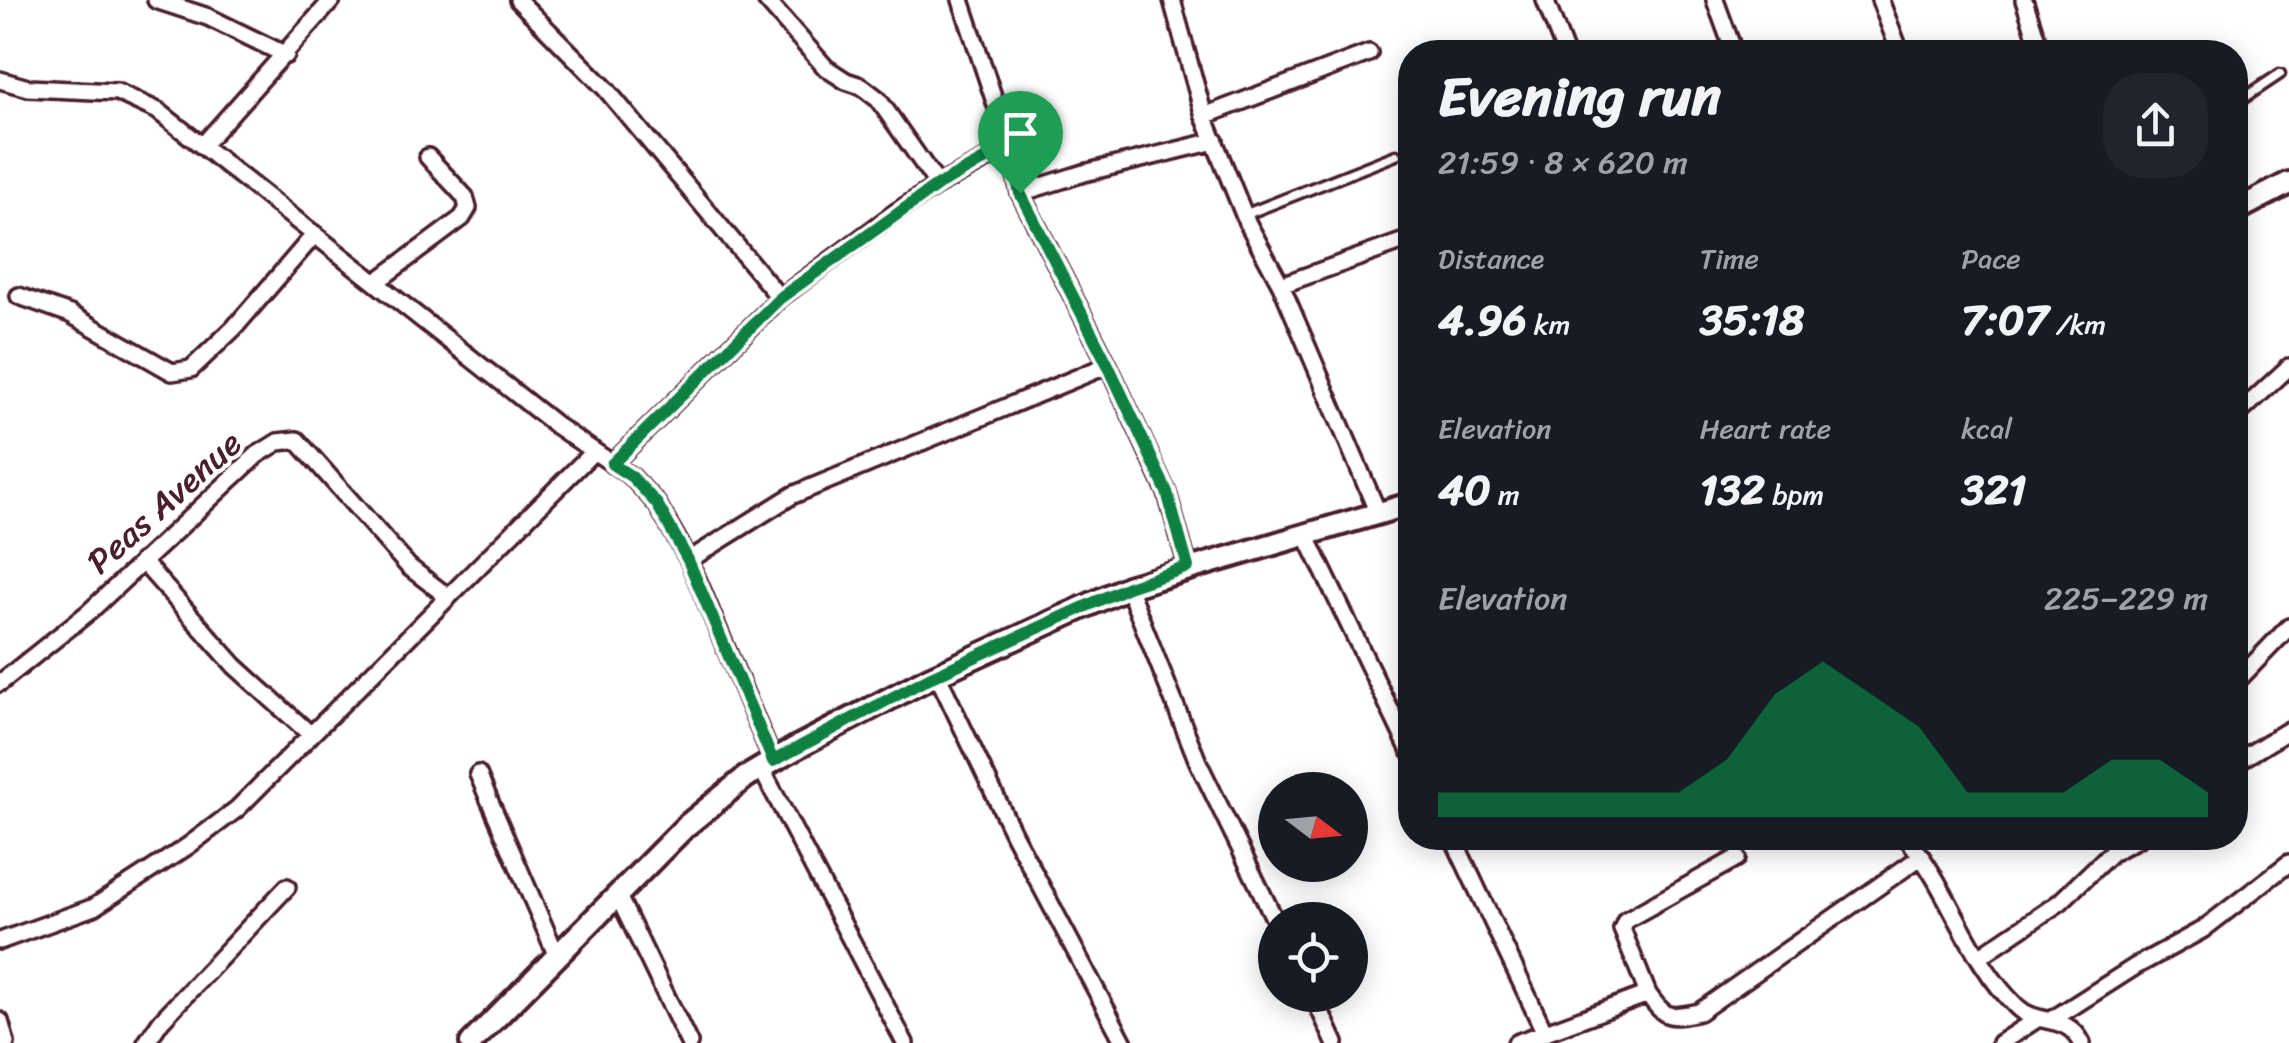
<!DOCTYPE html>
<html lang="en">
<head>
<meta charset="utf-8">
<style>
  :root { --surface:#171b24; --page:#20242c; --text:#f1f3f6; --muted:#9ea1a6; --accent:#0b8043 }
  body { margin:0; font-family:Sriracha,sans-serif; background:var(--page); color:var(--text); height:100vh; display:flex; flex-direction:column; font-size:38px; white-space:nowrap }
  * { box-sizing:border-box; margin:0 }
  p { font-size:32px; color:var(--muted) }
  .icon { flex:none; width:55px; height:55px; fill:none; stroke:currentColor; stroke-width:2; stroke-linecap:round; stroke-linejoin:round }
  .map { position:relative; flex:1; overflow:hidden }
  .sheet { position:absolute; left:1398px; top:40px; width:850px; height:810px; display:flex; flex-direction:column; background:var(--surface); border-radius:40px; box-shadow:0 5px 25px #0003 }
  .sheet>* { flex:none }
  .needle { width:65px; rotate:106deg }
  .buttons { position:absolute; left:1258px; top:772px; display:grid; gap:20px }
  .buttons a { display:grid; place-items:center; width:110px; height:110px; border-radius:50%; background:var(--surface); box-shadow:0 5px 25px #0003; font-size:50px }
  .pin { position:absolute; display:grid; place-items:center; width:85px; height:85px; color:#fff; margin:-102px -42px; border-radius:50% 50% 50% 0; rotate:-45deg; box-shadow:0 0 10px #0007 }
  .pin .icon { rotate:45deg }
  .round { display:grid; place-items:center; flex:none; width:105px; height:105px; border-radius:40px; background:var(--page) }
  .headline { display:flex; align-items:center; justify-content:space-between; height:170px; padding:0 40px }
  h1 { font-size:55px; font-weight:700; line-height:75px }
  .metrics { display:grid; grid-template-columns:repeat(3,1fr); gap:15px; height:170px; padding:10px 40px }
  .metrics div { display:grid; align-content:center }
  .metrics b { font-size:42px; font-weight:700 }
  .metrics small { font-size:28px; font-weight:400 }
  .metrics p { font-size:28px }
  .chart { height:280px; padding:20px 40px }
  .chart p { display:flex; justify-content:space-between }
  .chart svg { width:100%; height:180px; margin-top:10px; fill:var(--accent); opacity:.7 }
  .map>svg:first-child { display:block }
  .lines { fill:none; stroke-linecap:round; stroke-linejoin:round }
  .service-casing { stroke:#4a1f2b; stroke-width:15 }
  .minor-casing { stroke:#4a1f2b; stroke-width:22 }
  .tertiary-casing { stroke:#4a1f2b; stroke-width:28 }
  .service { stroke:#fff; stroke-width:8 }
  .minor { stroke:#fff; stroke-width:15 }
  .tertiary { stroke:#fff; stroke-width:20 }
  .route-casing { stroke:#fff; stroke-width:20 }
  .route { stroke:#0b8043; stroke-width:12 }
  .labels { text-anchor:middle; stroke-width:8; stroke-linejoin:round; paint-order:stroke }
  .street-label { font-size:35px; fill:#4a1f2b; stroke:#fff }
</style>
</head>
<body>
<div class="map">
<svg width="2289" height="1043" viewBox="0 0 2289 1043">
  <rect width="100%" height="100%" fill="#fff"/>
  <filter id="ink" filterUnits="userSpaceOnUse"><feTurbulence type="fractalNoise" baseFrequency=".01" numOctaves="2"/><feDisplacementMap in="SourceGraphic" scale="20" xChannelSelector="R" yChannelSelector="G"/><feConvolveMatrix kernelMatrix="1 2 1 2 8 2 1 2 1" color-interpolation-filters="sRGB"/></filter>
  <g filter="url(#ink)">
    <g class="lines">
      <defs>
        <path id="service" d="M2235 104 2280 74
          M1244 215 1396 155"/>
        <path id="minor" d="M156 0 208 17 286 55
          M518 0 605 88 780 298
          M766 0 826 68 846 81 861 86 878 99 938 185
          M961 0 1010 147 1020 193 1108 365 1167 493 1188 567
          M1172 0 1204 116 1247 222 1281 285 1378 513
          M1545 0 1565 52
          M1715 0 1734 52
          M1880 0 1900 52
          M2024 0 2041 52
          M0 80 28 88 117 92 158 111 557 426 632 477 657 504 689 560 773 761
          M1204 116 1369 53
          M202 146 332 0
          M1020 193 1084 173 1215 141
          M376 282 462 218 468 208 465 197 428 157
          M1281 285 1410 239
          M19 296 70 314 172 372 191 369 234 328 315 234
          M2235 417 2289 367
          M612 464 780 298 896 212 938 185 1010 147
          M1305 533 1410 751
          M689 560 793 495 1108 365
          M142 561 235 666 310 734
          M1128 587 1198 762 1275 920
          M937 674 1014 835 1124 1043
          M0 683 89 612 257 455 278 442 297 440 409 567 448 597
          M2235 683 2289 627
          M2235 763 2289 730
          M761 768 905 1043
          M478 774 556 954
          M1453 838 1545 1033
          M1907 838C1950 889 1968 960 2017 1007 2038 1027 2066 1012 2082 1043
          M617 894 689 1043
          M0 941 94 907 188 846 237 809 594 451
          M1979 957 2060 902 2111 853 2139 838
          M1648 994 1622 929 1626 920 1737 858
          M1313 995 1335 1043
          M2053 1019 2136 966 2202 930 2289 863
          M0 1021 6 1043
          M146 1043 161 1021 287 887
          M1516 1043 1648 994C1666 1020 1670 1018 1699 1012L1922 856
          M2000 1043 2037 1019"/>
        <path id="tertiary" d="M2235 211 2289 183
          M471 1043 686 826 746 777 795 748 929 678 1128 587 1410 504"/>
      </defs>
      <!-- service casing -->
      <use href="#service" class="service-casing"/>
      <!-- minor casing -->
      <use href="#minor" class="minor-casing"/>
      <!-- tertiary casing -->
      <use href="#tertiary" class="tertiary-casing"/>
      <!-- service -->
      <use href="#service" class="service"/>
      <!-- minor -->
      <use href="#minor" class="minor"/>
      <!-- tertiary -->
      <use href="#tertiary" class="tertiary"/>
    </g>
  </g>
  <g class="lines" filter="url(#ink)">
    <defs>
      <path id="route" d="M1010 146 1020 193 1108 365 1167 492 1188 567 1128 587 929 678 773 761 688 560 657 504 632 477 612 464 780 298 938 185Z"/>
    </defs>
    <!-- route casing -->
    <use href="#route" class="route-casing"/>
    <!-- route -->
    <use href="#route" class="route"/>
  </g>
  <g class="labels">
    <!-- street labels -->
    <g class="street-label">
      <text transform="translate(164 502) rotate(-42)" y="12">Peas Avenue</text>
    </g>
  </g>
</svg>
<div class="buttons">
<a><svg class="needle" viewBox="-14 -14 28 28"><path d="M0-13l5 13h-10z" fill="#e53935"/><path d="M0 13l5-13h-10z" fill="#9ea1a6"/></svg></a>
<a><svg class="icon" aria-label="locate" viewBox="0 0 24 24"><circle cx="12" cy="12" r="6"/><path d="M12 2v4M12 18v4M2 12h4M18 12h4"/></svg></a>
</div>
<div class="pin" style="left:1020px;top:193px;background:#1e9e55"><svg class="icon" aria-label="arrive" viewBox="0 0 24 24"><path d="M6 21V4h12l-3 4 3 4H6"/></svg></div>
<section class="sheet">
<div class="headline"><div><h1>Evening run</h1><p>21:59 · 8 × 620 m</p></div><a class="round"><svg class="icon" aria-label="share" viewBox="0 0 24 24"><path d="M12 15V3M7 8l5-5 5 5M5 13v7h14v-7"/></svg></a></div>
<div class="metrics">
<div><p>Distance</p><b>4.96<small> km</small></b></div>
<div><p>Time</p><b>35:18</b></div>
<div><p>Pace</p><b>7:07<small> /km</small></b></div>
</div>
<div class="metrics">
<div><p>Elevation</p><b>40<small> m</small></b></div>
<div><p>Heart rate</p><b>132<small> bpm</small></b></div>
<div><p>kcal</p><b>321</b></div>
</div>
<div class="chart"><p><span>Elevation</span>225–229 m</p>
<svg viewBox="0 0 160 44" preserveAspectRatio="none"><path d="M0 44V38L10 38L20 38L30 38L40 38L50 38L60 30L70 14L80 6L90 14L100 22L110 38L120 38L130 38L140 30L150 30L160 38V44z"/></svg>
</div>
</section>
</div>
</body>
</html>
